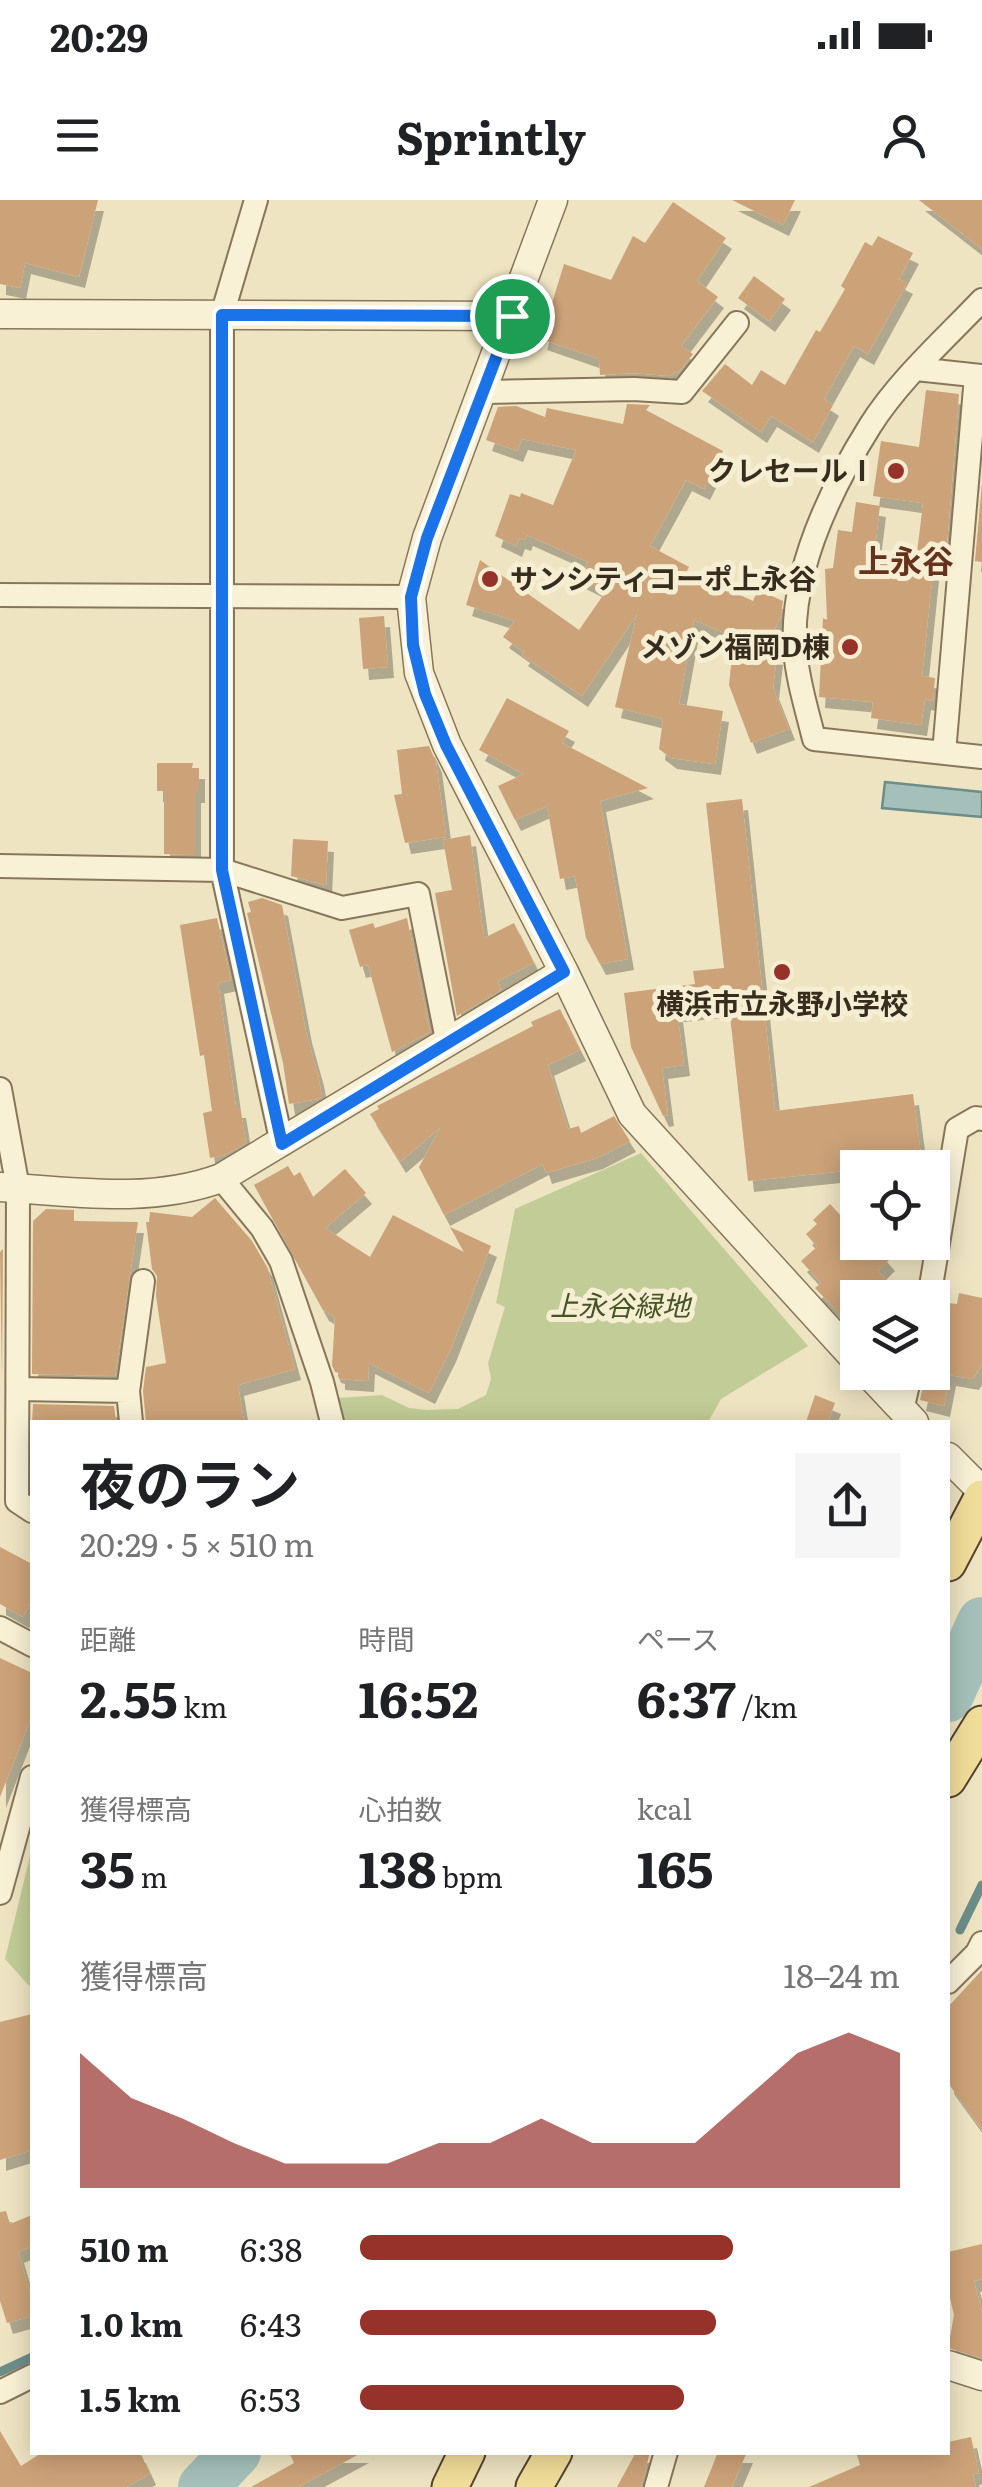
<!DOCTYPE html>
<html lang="ja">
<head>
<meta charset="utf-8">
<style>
  :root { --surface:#fff; --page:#f6f6f6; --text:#202124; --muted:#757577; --accent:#96322a }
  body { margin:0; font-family:Literata,"Noto Sans JP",serif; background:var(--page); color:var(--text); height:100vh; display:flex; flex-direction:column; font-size:38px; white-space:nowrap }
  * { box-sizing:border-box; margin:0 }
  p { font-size:32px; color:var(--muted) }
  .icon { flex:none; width:55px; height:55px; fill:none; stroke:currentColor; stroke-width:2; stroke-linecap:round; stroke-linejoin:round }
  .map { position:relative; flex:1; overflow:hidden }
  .drawer { position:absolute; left:30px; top:1220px; width:920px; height:1035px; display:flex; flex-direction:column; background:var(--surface); border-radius:0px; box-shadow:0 5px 25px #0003 }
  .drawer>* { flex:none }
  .buttons { position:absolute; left:840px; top:950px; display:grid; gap:20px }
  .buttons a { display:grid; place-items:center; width:110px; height:110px; border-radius:0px; background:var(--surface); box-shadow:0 5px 25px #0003; font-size:50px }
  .pin { position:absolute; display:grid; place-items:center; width:85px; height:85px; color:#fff; margin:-42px; border:5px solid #fff; border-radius:50%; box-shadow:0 2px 10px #0007 }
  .round { display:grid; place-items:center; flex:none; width:105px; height:105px; border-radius:0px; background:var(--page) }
  .head { display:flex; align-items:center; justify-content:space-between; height:170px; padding:0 50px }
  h1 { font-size:55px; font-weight:700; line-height:75px }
  .metrics { display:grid; grid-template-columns:repeat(3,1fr); gap:15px; height:170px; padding:10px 50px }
  .metrics div { display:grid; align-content:center }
  .metrics b { font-size:50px; font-weight:700 }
  .metrics small { font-size:28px; font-weight:400 }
  .metrics p { font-size:28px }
  .chart { height:280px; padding:20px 50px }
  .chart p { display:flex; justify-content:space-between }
  .chart svg { width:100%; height:180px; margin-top:10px; fill:var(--accent); opacity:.7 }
  ul { padding:0 50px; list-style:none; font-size:32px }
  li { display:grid; grid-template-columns:160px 120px 1fr; align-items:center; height:75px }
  li i { height:25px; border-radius:12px; background:var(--accent) }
  .status { display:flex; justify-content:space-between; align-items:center; height:70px; padding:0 50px; background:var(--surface); direction:ltr }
  .status svg { height:28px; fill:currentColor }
  header { display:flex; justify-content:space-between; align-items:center; height:130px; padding:0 50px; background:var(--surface); font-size:45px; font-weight:700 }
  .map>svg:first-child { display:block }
  .green { fill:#c1cc96 }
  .water { fill:#a5c0ba; stroke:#6c8e89; stroke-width:2.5 }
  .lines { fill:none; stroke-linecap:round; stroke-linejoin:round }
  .stream { stroke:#6c8e89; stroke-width:9 }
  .river { stroke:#a5c0ba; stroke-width:50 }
  .building { fill:#cca278; filter:url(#shadow) }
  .minor-casing { stroke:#88765a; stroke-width:26 }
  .tertiary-casing { stroke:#88765a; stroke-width:31 }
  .primary-casing { stroke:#55432e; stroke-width:39 }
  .minor { stroke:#f9f1d6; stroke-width:22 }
  .tertiary { stroke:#f9f1d6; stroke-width:28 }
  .primary { stroke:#f1dd9a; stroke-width:35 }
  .route-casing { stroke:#fff; stroke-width:20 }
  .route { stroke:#1a73e8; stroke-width:12 }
  .poi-dot { fill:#96322a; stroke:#f5eed2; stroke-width:4 }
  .labels { text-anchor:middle; stroke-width:10; stroke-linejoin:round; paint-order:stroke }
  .poi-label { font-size:28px; font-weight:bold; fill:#372c1e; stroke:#f5eed2; text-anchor:end }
  .park-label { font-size:28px; font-style:italic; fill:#445424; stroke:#f5eed2 }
  .quarter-label { font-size:32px; font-weight:bold; fill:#64321d; stroke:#f5eed2 }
</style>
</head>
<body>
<div class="status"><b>20:29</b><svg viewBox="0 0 49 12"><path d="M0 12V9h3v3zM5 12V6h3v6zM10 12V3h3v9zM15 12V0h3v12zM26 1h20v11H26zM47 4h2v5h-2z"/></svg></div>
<header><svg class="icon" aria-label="menu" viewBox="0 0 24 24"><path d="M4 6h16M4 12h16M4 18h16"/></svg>Sprintly<svg class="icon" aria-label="person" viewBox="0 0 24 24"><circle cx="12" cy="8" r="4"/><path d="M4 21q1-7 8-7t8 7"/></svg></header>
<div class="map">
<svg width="982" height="2287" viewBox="0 0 982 2287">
  <defs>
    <filter id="shadow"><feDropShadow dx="6" dy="11" stdDeviation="0" flood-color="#0004"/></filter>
  </defs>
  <rect width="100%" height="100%" fill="#eee4c2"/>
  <!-- green -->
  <path class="green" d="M641 953 808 1146 721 1199 708 1222H342L337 1198 382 1195 409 1208 426 1210 458 1209 486 1195 491 1179 488 1163 505 1107 496 1103 515 1009Z
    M32 1648V1789L5 1759Z"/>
  <!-- water -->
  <path class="water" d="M885 582 982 592V617L882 608Z"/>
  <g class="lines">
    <!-- stream -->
    <path class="stream" d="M960 1730 982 1685
      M0 2172 32 2157"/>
    <!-- river -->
    <path class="river" d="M948 1497 982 1422
      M203 2287 236 2252"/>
  </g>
  <!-- building -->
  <path class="building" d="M0 0H98L79 77 25 63 20 88 0 84Z
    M732 0H795L783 25Z
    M919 0H982V49Z
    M673 2 726 38 697 81 718 97 681 146 693 154 678 173 675 171 671 176 632 173 600 175 599 159 541 139 564 64 611 80 633 36 645 43Z
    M878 36 913 53 899 79 907 83 868 154 854 146 824 199 833 205 813 242 771 216 761 232 702 191 725 164 752 185 761 170 785 185 816 130 820 132 845 89 841 86 865 42 872 46Z
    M754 76 785 99 769 121 738 98Z
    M926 190 959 194 946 357 917 353 923 303 873 296 881 241 919 247Z
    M627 204 650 205 646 210 723 251 704 289 686 280 650 346 689 367 687 371 753 401 758 390 783 401 781 415 765 453 777 454 773 488 789 529 751 543 729 485 734 437 694 420 679 504 723 511 715 564 671 558 659 549 663 519 615 507 637 414 582 496 522 455 524 452 503 437 515 421 466 405 480 360 579 430 606 391 580 378 588 362 527 335 525 340 519 338 516 346 495 336 510 294 520 297 521 293 553 305 576 250 522 239 517 251 486 240 498 207 516 206 545 217 547 208 623 224Z
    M982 283V362L975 361Z
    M856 302 880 306 873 362 933 370 922 476 935 478 933 501 925 499 921 525 871 518 873 502 819 497 823 418 827 420 825 369 833 368 838 330 852 332Z
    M384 416 388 467 363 469 359 418Z
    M507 498 569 531 562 543 648 588 600 601 628 759 600 764 586 738 575 676 560 679 547 606 515 620 498 586 524 574 479 550Z
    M429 546 436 562 446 637 405 643 394 595 402 594 397 550Z
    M157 563H193L192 568H199V592H195V655L164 654V591H157Z
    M742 599 775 911 913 894 922 963 748 981 729 806 677 811 684 865 662 868 668 915 663 916 631 847 624 793 695 784 693 771 724 768 706 603Z
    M470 635 484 738 514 723 534 763 498 781 501 790 457 816 435 693 452 690 443 640Z
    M293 639 328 641 326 685 291 676Z
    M262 698 282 705 306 832 318 875 322 897 318 899 289 904 283 863 247 713 251 712 248 702Z
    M217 718 231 780 218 783 236 907H240L246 943 225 955 210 958 203 913 212 911 204 855 200 856 180 725Z
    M407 718 430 832 392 852 368 765 360 767 349 730 373 723 375 728Z
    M560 809 580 850 548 865 568 929 579 926 581 933 614 916 630 941 597 958 546 973 543 964 444 1015 419 967 441 927 400 962 370 914 379 909 377 906 533 826 531 822Z
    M288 966 294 976 300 972 313 997 345 969 366 993 325 1028 370 1057 393 1015 464 1052 450 1027 491 1046 450 1151 429 1193 369 1163 368 1181 339 1179V1173L335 1172 332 1165 335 1117 323 1110 254 985Z
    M215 998 252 1041 267 1067 295 1169 238 1185 244 1222H146L143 1191 146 1167 166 1163 156 1096 157 1076 152 1069 146 1022H149L150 1012 192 1017Z
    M830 1004 858 1034V1042H873L889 1060 878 1071 905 1098H858V1133L815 1088 821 1083 801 1061 817 1047 806 1034 817 1024 813 1020Z
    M46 1009 74 1010V1021L138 1022 115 1176 32 1174 33 1021Z
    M3 1049 2 1182 0 1052Z
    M959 1093 982 1098V1164L973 1179 950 1175 944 1206 920 1200 926 1172H935L932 1157 941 1114H947L949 1103 957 1104Z
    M815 1195 835 1203 828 1222H806Z
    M33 1204 114 1206 116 1222H32Z
    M0 1347 32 1364V1399L23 1417 0 1404Z
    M0 1458 32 1473V1515L0 1597Z
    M982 1770V1930L948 1883V1807Z
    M32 1814V1950L0 1960V1822Z
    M6 2011 10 2024 32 2015V2046L18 2052 32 2100V2116L7 2123 0 2101V2012Z
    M982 2044V2079L974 2081 982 2111V2158L948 2148 954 2115 948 2090V2052Z
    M0 2231 21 2266 43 2252H140L150 2274 126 2287H0Z
    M971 2237 979 2273 973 2274 976 2287H809L860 2265 856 2252H948V2242Z
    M289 2252H363L298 2287H251L294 2263Z
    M636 2252H650L641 2287H617Z
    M718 2252H747L732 2287H704Z"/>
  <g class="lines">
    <defs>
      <path id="minor" d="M256 0 222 115V670L282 944
        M982 100C944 140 899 180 870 226 830 290 790 372 795 449 797 479 807 510 814 539L982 557
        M916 169 982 176
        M483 192 634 189 682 192 737 123
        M0 395 411 397
        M944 553 976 176
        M0 666 222 670 342 708 418 694 447 840
        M0 889 18 988 17 1301 32 1311
        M221 978 262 1028 281 1061 322 1182 332 1222
        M929 1098 957 929 976 918 982 919
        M18 1189 128 1191
        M902 1210 911 1172
        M131 1222 128 1191 143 1081
        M0 1428 32 1445
        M0 1693 32 1577
        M948 1782 977 1753 982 1743
        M0 2192 32 2176
        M656 2287 666 2252"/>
      <path id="tertiary" d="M553 0 427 338 411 397 419 473 447 545 564 772 632 914 858 1162
        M0 114 512 116
        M0 987C73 992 151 1004 221 978L564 772
        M867 1172 914 1222
        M948 1257 982 1291
        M948 2165 982 2176"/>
      <path id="primary" d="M948 1363 982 1298
        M948 1579 982 1524
        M450 2287 467 2252
        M534 2287 554 2252"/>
    </defs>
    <!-- minor casing -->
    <use href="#minor" class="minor-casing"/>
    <!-- tertiary casing -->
    <use href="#tertiary" class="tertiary-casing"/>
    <!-- primary casing -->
    <use href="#primary" class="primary-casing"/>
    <!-- minor -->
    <use href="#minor" class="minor"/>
    <!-- tertiary -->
    <use href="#tertiary" class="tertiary"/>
    <!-- primary -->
    <use href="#primary" class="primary"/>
  </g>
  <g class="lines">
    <defs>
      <path id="route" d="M222 115 512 116 427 338 411 397 413 445 425 494 446 545 564 772 282 944 222 670Z"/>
    </defs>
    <!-- route casing -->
    <use href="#route" class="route-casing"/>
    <!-- route -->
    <use href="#route" class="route"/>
  </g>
  <!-- markers -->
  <g class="poi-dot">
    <circle cx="896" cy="271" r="10"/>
    <circle cx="490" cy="379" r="10"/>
    <circle cx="850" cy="447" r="10"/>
    <circle cx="782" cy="772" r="10"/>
  </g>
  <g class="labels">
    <!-- poi labels -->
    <g class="poi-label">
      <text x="876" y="281">クレセールⅠ</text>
      <text x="510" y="389" text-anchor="start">サンシティコーポ上永谷</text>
      <text x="830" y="457">メゾン福岡D棟</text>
      <text x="782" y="814" text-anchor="middle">横浜市立永野小学校</text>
    </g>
    <!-- park labels -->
    <g class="park-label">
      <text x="620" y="1116">上永谷緑地</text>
    </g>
    <!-- quarter labels -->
    <g class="quarter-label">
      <text x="906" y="373">上永谷</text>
    </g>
  </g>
</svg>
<div class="buttons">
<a><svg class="icon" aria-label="locate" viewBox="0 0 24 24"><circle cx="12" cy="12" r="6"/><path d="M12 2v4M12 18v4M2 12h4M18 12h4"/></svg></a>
<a><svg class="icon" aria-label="layers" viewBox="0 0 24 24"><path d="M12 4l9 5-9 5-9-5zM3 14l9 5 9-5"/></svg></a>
</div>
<div class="pin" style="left:512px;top:116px;background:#1e9e55"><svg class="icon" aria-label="arrive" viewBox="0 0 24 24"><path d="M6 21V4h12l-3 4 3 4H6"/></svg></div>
<section class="drawer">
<div class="head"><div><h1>夜のラン</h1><p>20:29 · 5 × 510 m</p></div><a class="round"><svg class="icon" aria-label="share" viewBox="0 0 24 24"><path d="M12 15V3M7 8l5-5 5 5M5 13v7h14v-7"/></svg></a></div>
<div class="metrics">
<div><p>距離</p><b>2.55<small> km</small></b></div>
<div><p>時間</p><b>16:52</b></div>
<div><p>ペース</p><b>6:37<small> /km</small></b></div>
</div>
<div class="metrics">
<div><p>獲得標高</p><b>35<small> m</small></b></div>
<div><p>心拍数</p><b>138<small> bpm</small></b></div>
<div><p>kcal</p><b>165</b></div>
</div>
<div class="chart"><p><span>獲得標高</span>18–24 m</p>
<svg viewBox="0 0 160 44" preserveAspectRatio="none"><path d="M0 44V11L10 22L20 27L30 33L40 38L50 38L60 38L70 33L80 33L90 27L100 33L110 33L120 33L130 22L140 11L150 6L160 11V44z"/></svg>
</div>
<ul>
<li><b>510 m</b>6:38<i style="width:69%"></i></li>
<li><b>1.0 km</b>6:43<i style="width:66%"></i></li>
<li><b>1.5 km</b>6:53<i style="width:60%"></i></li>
</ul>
</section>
</div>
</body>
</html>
